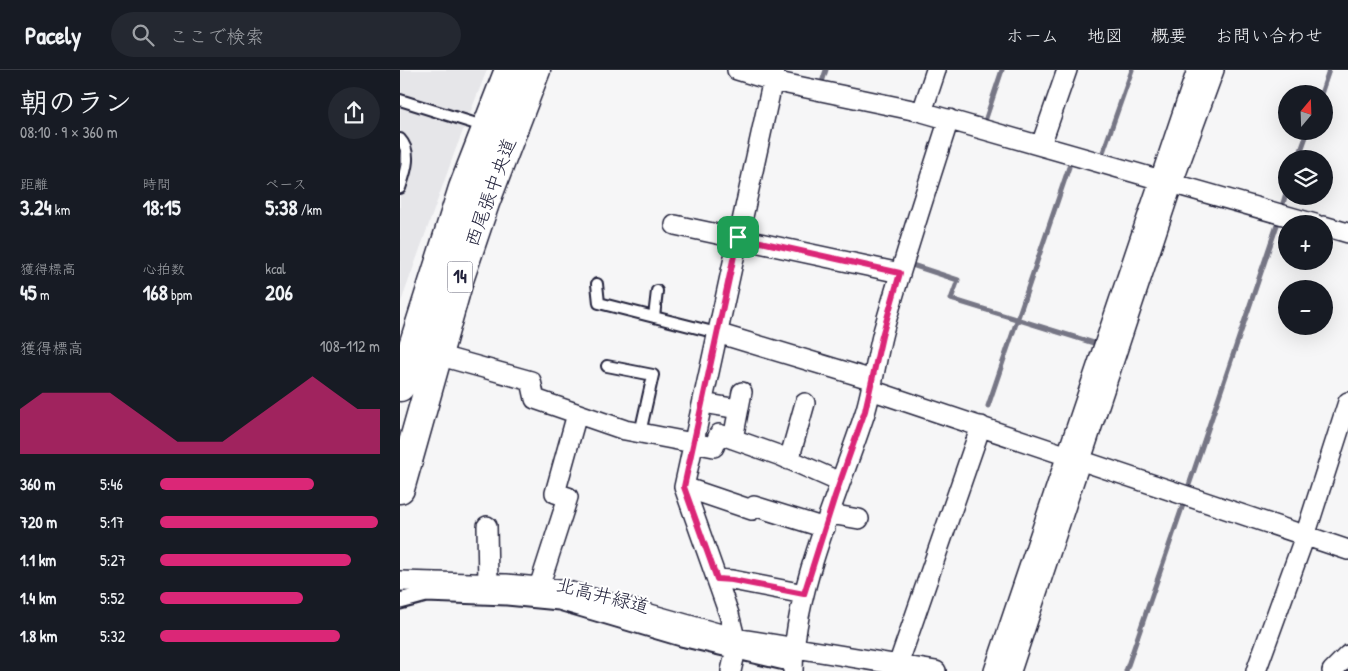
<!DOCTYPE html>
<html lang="ja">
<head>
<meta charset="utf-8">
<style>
  :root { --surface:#171b24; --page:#242831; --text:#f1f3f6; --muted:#9ea1a6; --line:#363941; --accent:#db2777 }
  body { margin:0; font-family:"Patrick Hand","Klee One",sans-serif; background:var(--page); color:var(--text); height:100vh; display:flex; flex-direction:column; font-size:19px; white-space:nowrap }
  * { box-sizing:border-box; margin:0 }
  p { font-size:16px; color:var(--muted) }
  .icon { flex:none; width:28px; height:28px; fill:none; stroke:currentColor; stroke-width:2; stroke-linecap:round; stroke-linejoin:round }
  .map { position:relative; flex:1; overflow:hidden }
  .details { display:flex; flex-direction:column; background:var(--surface); width:400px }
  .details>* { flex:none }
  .needle { width:32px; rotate:19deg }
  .tools { position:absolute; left:878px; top:15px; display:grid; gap:10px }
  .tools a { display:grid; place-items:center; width:55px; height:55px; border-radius:50%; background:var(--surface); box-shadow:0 5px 20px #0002; font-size:25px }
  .pin { position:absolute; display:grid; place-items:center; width:42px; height:42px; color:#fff; margin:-21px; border-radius:10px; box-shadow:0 2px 8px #0006 }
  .round { display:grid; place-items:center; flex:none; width:52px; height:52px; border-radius:26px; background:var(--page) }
  .headline { display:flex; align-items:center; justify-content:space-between; height:85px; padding:0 20px }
  h1 { font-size:28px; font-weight:800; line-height:38px }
  .metrics { display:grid; grid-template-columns:repeat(3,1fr); gap:8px; height:85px; padding:5px 20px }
  .metrics div { display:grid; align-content:center }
  .metrics b { font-size:21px; font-weight:800 }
  .metrics small { font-size:14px; font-weight:400 }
  .metrics p { font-size:14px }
  .chart { height:140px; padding:10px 20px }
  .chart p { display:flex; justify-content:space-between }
  .chart svg { width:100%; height:90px; margin-top:5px; fill:var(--accent); opacity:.7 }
  ul { padding:0 20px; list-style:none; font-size:16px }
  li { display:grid; grid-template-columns:80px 60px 1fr; align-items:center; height:38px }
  li i { height:12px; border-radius:6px; background:var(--accent) }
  header { display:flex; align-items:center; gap:30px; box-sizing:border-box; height:70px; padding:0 25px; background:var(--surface); border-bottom:1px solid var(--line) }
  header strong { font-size:24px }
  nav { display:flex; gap:28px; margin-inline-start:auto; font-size:18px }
  .search { width:350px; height:45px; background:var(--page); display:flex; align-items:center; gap:12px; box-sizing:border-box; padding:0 18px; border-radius:28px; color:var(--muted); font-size:19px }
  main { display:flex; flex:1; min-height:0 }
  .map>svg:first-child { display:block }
  .built { fill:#e6e6e9 }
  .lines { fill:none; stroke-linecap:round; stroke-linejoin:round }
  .stream { stroke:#767685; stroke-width:5 }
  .service-casing { stroke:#22223b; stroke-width:14 }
  .pedestrian-casing { stroke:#22223b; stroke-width:19 }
  .minor-casing { stroke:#22223b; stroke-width:22 }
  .primary-casing { stroke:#22223b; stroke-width:31 }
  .service { stroke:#fff; stroke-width:10 }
  .pedestrian { stroke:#fff; stroke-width:15 }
  .minor { stroke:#fff; stroke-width:19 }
  .primary { stroke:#fff; stroke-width:28 }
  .route-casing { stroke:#fff; stroke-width:10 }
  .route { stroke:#db2777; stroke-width:6 }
  .labels { text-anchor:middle; stroke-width:4; stroke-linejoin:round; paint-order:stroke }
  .shield { fill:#fff; stroke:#646476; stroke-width:1 }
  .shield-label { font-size:18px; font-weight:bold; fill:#22223b }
  .street-label { font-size:19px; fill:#22223b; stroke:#fff }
</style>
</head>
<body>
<header>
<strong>Pacely</strong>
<div class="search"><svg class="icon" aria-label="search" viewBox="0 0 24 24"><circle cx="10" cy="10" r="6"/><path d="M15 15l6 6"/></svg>ここで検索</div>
<nav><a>ホーム</a><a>地図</a><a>概要</a><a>お問い合わせ</a></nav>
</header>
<main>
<section class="details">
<div class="headline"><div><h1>朝のラン</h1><p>08:10 · 9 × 360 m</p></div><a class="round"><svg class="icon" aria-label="share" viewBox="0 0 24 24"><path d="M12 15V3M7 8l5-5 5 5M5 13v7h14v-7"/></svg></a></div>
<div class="metrics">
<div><p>距離</p><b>3.24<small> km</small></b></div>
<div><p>時間</p><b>18:15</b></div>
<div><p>ペース</p><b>5:38<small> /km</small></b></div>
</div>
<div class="metrics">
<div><p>獲得標高</p><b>45<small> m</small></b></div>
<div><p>心拍数</p><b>168<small> bpm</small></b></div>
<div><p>kcal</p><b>206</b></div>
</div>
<div class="chart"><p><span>獲得標高</span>108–112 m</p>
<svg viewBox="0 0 160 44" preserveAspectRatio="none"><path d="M0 44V22L10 14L20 14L30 14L40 14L50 22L60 30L70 38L80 38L90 38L100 30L110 22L120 14L130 6L140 14L150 22L160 22V44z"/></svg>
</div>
<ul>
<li><b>360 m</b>5:46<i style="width:70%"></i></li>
<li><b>720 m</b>5:17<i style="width:99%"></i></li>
<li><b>1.1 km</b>5:27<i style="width:87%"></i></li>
<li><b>1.4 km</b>5:52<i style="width:65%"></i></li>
<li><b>1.8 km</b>5:32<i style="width:82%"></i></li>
</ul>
</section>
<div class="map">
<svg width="948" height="601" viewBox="0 0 948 601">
  <rect width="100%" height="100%" fill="#f6f6f7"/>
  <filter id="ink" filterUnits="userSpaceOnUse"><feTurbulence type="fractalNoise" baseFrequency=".02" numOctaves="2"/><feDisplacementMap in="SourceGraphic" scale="10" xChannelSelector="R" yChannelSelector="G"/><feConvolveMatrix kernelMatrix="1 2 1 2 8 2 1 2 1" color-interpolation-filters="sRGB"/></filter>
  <g filter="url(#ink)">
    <!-- built -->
    <path class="built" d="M0 0H87L55 81 0 235Z"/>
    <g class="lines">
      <!-- stream -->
      <path class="stream" d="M422 12 426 0
        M921 24 929 0
        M585 51 602 0
        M702 85 732 0
        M898 89 908 61
        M882 137 886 123
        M512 195 558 210 551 229 697 274 698 272
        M588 336 669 97
        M787 421 877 155
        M726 601 784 432
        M947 601 948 600"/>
      <defs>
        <path id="service" d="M0 30 86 57
          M0 69C13 83 5 103 0 118
          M197 214 199 233 317 263
          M254 247 257 221
          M207 296 253 305 240 363"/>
        <path id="pedestrian" d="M0 531 26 524 107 527 159 532 281 568 393 594"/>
        <path id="minor" d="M337 0 373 11 522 42 915 154
          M522 42 536 0
          M641 75 667 0
          M275 155 500 203
          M924 156 948 163
          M317 263 473 310
          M37 285 131 311 135 329 225 360 314 377 319 364 381 386 440 412
          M471 320 948 480
          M303 333 338 339
          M333 369 342 322
          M389 390 405 333
          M284 417 352 440 354 436 425 458
          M430 444 459 449
          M87 456 88 513
          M317 509 332 510 404 524
          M0 511 106 514 161 519 335 568 536 601
          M139 517 168 427 155 423 177 344
          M498 595 581 356
          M331 601 335 584V568L329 544 284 417 375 0
          M393 601C394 518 439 423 465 343 473 317 476 289 483 262 503 191 526 120 549 49
          M594 601 797 0
          M611 601 773 112 814 0
          M856 601 905 466 948 332
          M932 601 948 585"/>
        <path id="primary" d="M0 317 63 118 109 0
          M0 419 59 210 85 133 136 0"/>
      </defs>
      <!-- service casing -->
      <use href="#service" class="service-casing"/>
      <!-- pedestrian casing -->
      <use href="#pedestrian" class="pedestrian-casing"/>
      <!-- minor casing -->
      <use href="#minor" class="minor-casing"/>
      <!-- primary casing -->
      <use href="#primary" class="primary-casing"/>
      <!-- service -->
      <use href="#service" class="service"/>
      <!-- pedestrian -->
      <use href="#pedestrian" class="pedestrian"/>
      <!-- minor -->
      <use href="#minor" class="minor"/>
      <!-- primary -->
      <use href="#primary" class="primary"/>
    </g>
  </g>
  <g class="lines" filter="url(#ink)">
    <defs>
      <path id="route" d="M338 167 500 203 482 266 465 341 435 426 404 524 332 510 317 509 284 417Z"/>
    </defs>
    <!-- route casing -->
    <use href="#route" class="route-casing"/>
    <!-- route -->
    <use href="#route" class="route"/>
  </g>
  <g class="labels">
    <!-- shield labels -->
    <rect class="shield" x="47.5" y="191.5" width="25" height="31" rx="4"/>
    <g class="shield-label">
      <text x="60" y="213">14</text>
    </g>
    <!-- street labels -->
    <g class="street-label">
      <text transform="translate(90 122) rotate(-70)" y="7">西尾張中央道</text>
      <text transform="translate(203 525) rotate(14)" y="7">北高井緑道</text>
    </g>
  </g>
</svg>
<div class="tools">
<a><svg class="needle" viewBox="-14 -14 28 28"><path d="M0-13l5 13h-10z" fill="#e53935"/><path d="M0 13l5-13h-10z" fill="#9ea1a6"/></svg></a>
<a><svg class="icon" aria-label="layers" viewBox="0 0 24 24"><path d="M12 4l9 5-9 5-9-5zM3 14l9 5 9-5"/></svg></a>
<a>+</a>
<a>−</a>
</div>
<div class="pin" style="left:338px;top:167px;background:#1e9e55"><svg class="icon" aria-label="arrive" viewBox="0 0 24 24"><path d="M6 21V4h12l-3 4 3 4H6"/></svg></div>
</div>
</main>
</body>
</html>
